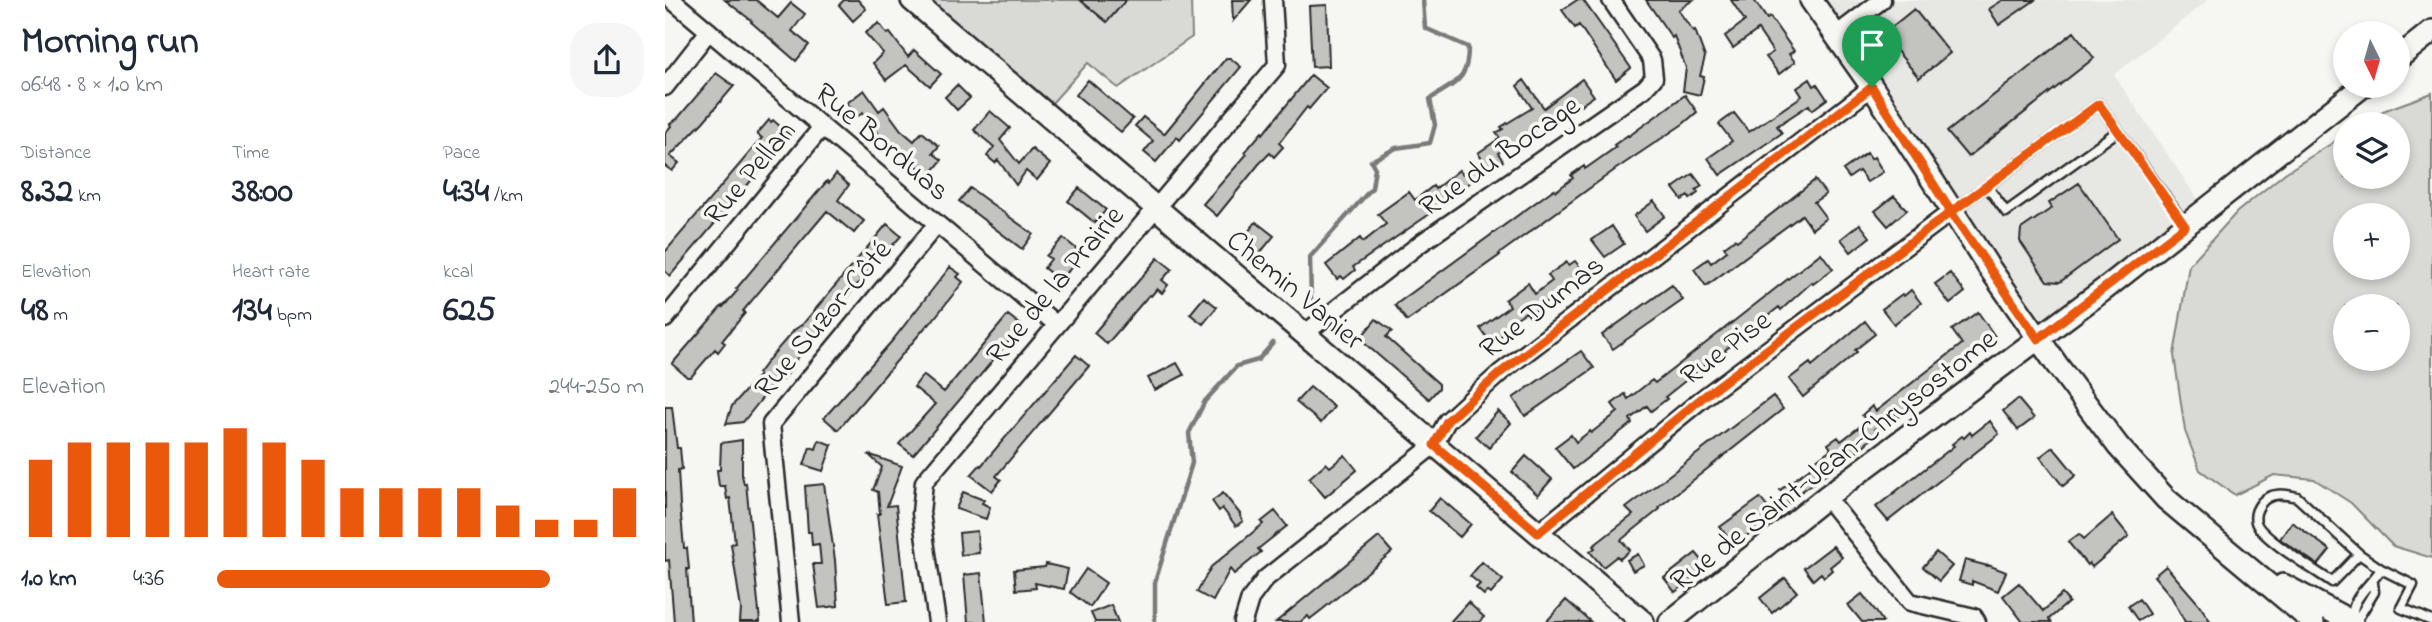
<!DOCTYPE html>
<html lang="en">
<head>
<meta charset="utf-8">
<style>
  :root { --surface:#fff; --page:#f6f6f7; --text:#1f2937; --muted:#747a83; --accent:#ea580c }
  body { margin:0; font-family:"Indie Flower",sans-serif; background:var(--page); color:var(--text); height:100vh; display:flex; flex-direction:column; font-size:26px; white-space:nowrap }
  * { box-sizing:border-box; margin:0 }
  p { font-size:23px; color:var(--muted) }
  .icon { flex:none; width:38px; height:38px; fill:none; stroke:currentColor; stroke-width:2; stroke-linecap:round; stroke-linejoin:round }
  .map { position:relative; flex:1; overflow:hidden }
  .side { display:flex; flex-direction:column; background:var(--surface); width:665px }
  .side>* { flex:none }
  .needle { width:46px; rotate:175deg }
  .buttons { position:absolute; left:1668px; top:21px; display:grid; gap:14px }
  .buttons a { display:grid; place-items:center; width:77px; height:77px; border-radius:50%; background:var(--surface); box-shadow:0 4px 10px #0003; font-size:35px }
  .pin { position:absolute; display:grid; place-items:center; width:60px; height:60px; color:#fff; margin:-72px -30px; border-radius:50% 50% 50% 0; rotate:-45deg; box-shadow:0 0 7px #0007 }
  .pin .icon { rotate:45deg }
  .round { display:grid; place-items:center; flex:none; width:74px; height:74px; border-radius:28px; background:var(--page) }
  .headline { display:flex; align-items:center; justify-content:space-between; height:119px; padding:0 21px }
  h1 { font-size:38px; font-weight:700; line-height:52px }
  .stats { display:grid; grid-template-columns:repeat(3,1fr); gap:10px; height:119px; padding:7px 21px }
  .stats div { display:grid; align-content:center }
  .stats b { font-size:35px; font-weight:700 }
  .stats small { font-size:19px; font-weight:400 }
  .stats p { font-size:19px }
  .chart { height:196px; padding:14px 21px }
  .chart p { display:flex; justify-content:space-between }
  .chart svg { width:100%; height:126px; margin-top:7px; stroke:var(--accent); stroke-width:6 }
  ul { padding:0 21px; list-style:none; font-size:23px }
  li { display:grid; grid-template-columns:112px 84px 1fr; align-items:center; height:52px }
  li i { height:18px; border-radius:9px; background:var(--accent) }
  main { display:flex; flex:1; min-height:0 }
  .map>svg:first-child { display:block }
  .built { fill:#e7e7e3 }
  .green { fill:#d9d9d5; stroke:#828280; stroke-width:2; fill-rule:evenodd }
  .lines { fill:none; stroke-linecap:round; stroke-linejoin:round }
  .stream { stroke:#7a7a78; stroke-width:4.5 }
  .building { fill:#c3c3c0; stroke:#2b2b2b; stroke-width:2 }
  .lane-casing { stroke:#2b2b2b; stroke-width:13 }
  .street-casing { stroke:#2b2b2b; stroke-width:21 }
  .secondary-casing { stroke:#2b2b2b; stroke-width:26 }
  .lane { stroke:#f6f6f2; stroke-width:8 }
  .street { stroke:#f6f6f2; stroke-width:16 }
  .secondary { stroke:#f6f6f2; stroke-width:21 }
  .route-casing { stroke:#fff; stroke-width:14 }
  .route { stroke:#ea580c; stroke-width:9 }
  .labels { text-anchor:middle; stroke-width:7; stroke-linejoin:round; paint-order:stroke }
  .street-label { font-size:30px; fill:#2b2b2b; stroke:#f6f6f2 }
</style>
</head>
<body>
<main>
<section class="side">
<div class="headline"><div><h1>Morning run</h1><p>06:48 · 8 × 1.0 km</p></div><a class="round"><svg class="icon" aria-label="share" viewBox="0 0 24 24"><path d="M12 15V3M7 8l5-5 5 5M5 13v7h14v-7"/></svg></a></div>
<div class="stats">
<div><p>Distance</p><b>8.32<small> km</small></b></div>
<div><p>Time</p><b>38:00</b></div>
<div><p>Pace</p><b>4:34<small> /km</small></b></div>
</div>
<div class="stats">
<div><p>Elevation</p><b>48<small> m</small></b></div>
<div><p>Heart rate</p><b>134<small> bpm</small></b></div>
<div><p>kcal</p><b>625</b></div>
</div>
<div class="chart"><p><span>Elevation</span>244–250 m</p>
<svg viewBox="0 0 160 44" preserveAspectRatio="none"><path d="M5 44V17M15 44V11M25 44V11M35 44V11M45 44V11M55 44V6M65 44V11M75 44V17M85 44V27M95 44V27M105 44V27M115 44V27M125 44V33M135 44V38M145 44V38M155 44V27"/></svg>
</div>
<ul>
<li><b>1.0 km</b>4:36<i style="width:78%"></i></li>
</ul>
</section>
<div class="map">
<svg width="1767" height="622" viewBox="0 0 1767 622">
  <rect width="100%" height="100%" fill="#f6f6f2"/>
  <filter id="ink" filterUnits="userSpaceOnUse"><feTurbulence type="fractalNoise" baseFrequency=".0143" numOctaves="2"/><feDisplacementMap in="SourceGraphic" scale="14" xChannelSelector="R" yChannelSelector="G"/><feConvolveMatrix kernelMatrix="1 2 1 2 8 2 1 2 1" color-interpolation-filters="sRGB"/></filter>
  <g filter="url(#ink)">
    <!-- built -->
    <path class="built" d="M1146 0H1543L1449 75 1540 210 1373 339Z"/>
    <!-- green -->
    <path class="green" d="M247 0H526L527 37 453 88 423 63 378 113Z
      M1767 93V558L1728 546 1686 503 1649 479 1609 475 1570 495 1535 470 1520 431 1509 355 1524 265 1572 212 1620 173 1680 135V177H1732V124H1697L1718 111ZM1680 215H1732V268H1680ZM1680 306H1732V359H1680Z"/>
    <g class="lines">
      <!-- stream -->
      <path class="stream" d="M646 302 645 257 707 188 710 168 706 161 731 148 765 143 770 125 765 99C792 81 803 81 803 47L760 28 758 0
        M490 622V582L527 463 524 433 540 401 572 366 593 360 608 343"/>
    </g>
    <!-- building -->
    <path class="building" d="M60 0H91L113 18 126 3 140 14 127 31 144 45 131 61 86 22 87 21Z
      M179 0H193L201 9 188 21 174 5Z
      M415 0H461L442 22Z
      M567 0H586L568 21Z
      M912 0H918L966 68 951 80 914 25 910 28 897 10Z
      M981 0H1028L1013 10 1028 31 1030 30 1040 57 1035 76 1039 77 1035 95 1018 91 1021 68 1009 36 1007 38Z
      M1066 0H1089L1102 19 1105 17 1129 51 1124 54 1130 62 1114 74 1101 57 1108 52 1093 30 1068 48 1060 36 1080 21Z
      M1338 0H1370L1334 25 1324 9Z
      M662 5 664 66 647 67 644 6Z
      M1249 9 1285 53 1254 78 1218 34Z
      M214 23 222 34 225 33 243 57 249 50 276 74 265 86 241 65 221 80 208 63 218 53 200 33Z
      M1409 32 1429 58 1303 157 1282 132Z
      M561 58H565L576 67 515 140 512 137 491 162 479 152 488 141 470 126 478 117 499 134Z
      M51 73 69 86 38 122 5 156 14 163 7 171 0 166V133L6 126 5 124 13 118Z
      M646 75 662 88 644 109 642 107 614 143 618 147 609 157 605 153 594 164 552 216 538 204 582 154 580 152 597 132 598 134Z
      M917 79 929 96 880 130 877 126 833 153 838 161 825 170 823 168 797 189 798 191 688 267 690 270 679 279 676 276 672 279 661 265 695 238 698 242 721 224 713 214 744 192 750 200 768 186 770 189 794 170 797 174 817 159 813 153 835 138 831 133 838 129 836 127 867 108 852 86 859 80 879 108Z
      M1145 79 1149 86 1152 84 1162 99 1147 110 1144 105 1112 126 1117 133 1055 175 1043 158 1067 141 1054 124 1069 113 1084 132 1137 96 1132 88Z
      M423 80 468 119 456 132 411 95Z
      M292 85 305 98 292 110 280 97Z
      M199 90 214 111 219 107 236 130 249 141 257 132 274 146 268 153 277 160 264 176 213 134 198 113 193 116 182 103Z
      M1020 95 1032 112 1018 124 951 169 834 254 835 255 742 321 730 305 889 189 891 191 908 178 906 175 919 166 920 169 951 147 949 145 963 135 964 136Z
      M325 111 345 128 335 140 354 164 367 149 385 164 372 180 361 171 351 185 333 160 330 163 322 156 329 147 309 130Z
      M104 120 106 122 108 120 125 135 5 276 0 271V252L97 138 92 134Z
      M1202 153 1206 159 1209 157 1218 172 1202 182 1194 171 1184 178 1178 170Z
      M171 174 184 185 173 200 199 221 189 233 162 211 78 311 80 313 57 341 60 343 53 352 50 349 26 377H22L7 364 57 306 58 307 73 290 71 289 162 181 164 183Z
      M1028 174 1037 186 1031 190 1033 193 1025 199 1023 196 1017 200 1008 188Z
      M1150 180 1161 194 1149 202 1161 218 1147 229 1137 215 1041 286 1029 269 1043 259 1046 263 1062 251 1059 247 1070 239 1072 241Z
      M1414 183 1453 239 1395 282 1382 281 1355 241 1356 229 1387 208 1384 203Z
      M305 188 368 234 357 249 294 201Z
      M414 188 441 210 430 223 403 201Z
      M1229 196 1242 210 1223 226 1210 211Z
      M989 201 1000 216 980 231 969 216Z
      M591 222 609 236 595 253 579 237Z
      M222 224 236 236 191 286 125 367 127 368 118 380 114 377 78 422 61 424 67 406 94 375 93 374 104 359 129 330 138 324Z
      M1195 224 1205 237 1186 252 1176 239Z
      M947 226 959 244 940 257 927 240Z
      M398 238 414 251 409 258 412 261 395 281 379 268 386 259 381 256Z
      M1156 253 1168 269 1148 284 1147 282 1116 310 1114 307 1060 350 1061 352 1042 367 1040 365 1000 397 1002 399 986 411 982 406 965 419 967 423 908 469 890 447 906 435 911 442 925 431 926 433 953 412 947 404 960 394 963 399 987 380 990 383Z
      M493 258 507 269 497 280 503 285 497 293 492 289 486 296 484 295 442 344 429 333Z
      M910 261 921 275 913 281 911 279 864 316 861 312 844 323 847 328 826 343 815 328 845 306 840 300 863 283 870 294 887 281 883 275 902 262 904 265Z
      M285 267 295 274 292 277 298 282 264 325 263 324 173 430 159 418 227 341Z
      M1285 273 1300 292 1285 304 1270 284Z
      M1007 285 1018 300 948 349 937 335Z
      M1246 290 1256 303 1229 324 1217 309 1237 294 1239 296Z
      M539 297 552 307 538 324 525 314Z
      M1313 312 1331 338 1291 366 1295 370 1268 391 1233 417 1230 414 1210 429 1213 433 1187 456 1133 494 1135 495 1124 503 1115 490 1149 465 1147 463 1166 449 1163 444 1173 437 1176 441 1202 421 1197 415 1207 406 1211 411 1297 344 1287 330Z
      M343 315 357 326 248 455 234 444 270 404 249 387 258 375 279 392Z
      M711 319 727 331 721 337 774 384V388L764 399 698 342 701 339 697 336Z
      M1200 321 1210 334 1190 350 1192 352 1138 397 1124 379 1145 363 1147 366Z
      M916 351 929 368 860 416 848 398Z
      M411 355 424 366 331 476 336 480 327 491 306 475 315 465 316 466Z
      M512 363 519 375 490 390 483 378Z
      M645 387 669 407 656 423 631 402Z
      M1108 396 1118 409 994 507 995 509 956 540 965 550 955 559 952 556 938 567 925 552 930 548 928 546 968 515 961 508Z
      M1353 399 1369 418 1353 430 1338 411Z
      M0 407H7L12 448H15L17 469 13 470 15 505 19 548H22L24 569H22L26 622H9L4 560 0 561Z
      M833 411 846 423 824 448 811 436Z
      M1325 421 1334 434 1223 521 1211 507 1289 446 1287 444 1297 436 1299 438 1305 432 1307 435Z
      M77 440V475L79 484 81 483 95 622H75L76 609 66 544 70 543 65 498 62 499 60 486H54L52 470H55L56 443Z
      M154 440 167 445 158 471 139 465 145 447 151 449Z
      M1388 447 1411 475 1398 486 1375 457Z
      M203 454 237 466 222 506 231 505 241 602 223 604 212 514H215L213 492 208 490 217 467Z
      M680 455 692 470 660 497 644 478 661 463 665 467Z
      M861 456 887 479 873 495 847 472Z
      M159 484 170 560 173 606 154 608 148 564H156L154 544 147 545 146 532H143L140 486Z
      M298 492 319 500 317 503 325 507 321 519 291 509Z
      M558 493 576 515 575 516 578 521 571 526 557 508 554 511 547 501Z
      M775 498 806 524 795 537 764 511Z
      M1095 498 1107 513 1104 515 1105 517 1069 546 1055 527Z
      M610 511 622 526 593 549 596 552 569 574 565 569 548 601 532 592 546 567 598 524 596 522Z
      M1447 515 1464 536 1427 567 1424 563 1422 565 1403 542 1414 534 1419 539Z
      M1627 522 1665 550 1653 565 1615 539Z
      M312 531 314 553 296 555 294 533Z
      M714 537 727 552 658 609 645 619 643 616 635 622H611Z
      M1168 546 1177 557 1165 567 1167 570 1159 577 1156 573 1148 580 1139 568Z
      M1271 552 1287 566 1274 581 1258 567Z
      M1031 553 1043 567 1010 592 999 578Z
      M973 554 979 565 968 571 962 560Z
      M1300 560 1323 566V565L1341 572 1333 591 1307 581V585L1294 581Z
      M817 562 838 580 826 594 822 591 819 595 811 588 815 584 805 576Z
      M381 564 403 569 399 589 370 583 371 588 351 590 349 570 380 567Z
      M1501 566 1533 603 1546 622H1520L1506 596 1489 576Z
      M421 569 441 583 425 607 405 592Z
      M316 573 321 622H303L299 575Z
      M1120 578 1132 592 1107 613 1095 598Z
      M1354 583 1378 611 1397 594 1404 602 1384 619 1386 622H1358L1338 596Z
      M1197 594 1210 610 1218 622H1197L1183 605Z
      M1474 599 1484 614 1473 621 1463 606Z
      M901 600 926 622H881Z
      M803 602 819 617 814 622H785Z
      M446 605 453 622H430L426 613Z"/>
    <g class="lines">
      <defs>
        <path id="lane" d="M1453 131 1341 212 1322 186 1434 104 1519 223
          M1287 211 1322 186
          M1694 554 1667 582C1653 572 1594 537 1591 522 1589 515 1592 508 1597 502 1606 492 1620 494 1632 497L1694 554 1716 569
          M1688 618C1685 598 1707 584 1716 569L1748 585 1736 608 1767 621
          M1688 618 1695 615 1709 592 1708 583"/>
        <path id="street" d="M7 0 392 325
          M1171 35 1217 0
          M0 87 44 31
          M0 319 157 127
          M639 334 756 243 980 88 989 78 987 60 946 0
          M1161 497 1245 602 1309 617 1312 622
          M873 533 1037 399 1286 212
          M126 622 106 424 272 224
          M272 622 256 513 259 482 612 65 608 0
          M578 622 585 599 600 579 769 445 782 421 835 373 1207 87"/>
        <path id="secondary" d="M247 0 978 622
          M1146 0 1207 87 1323 266 1392 365 1453 446 1501 499 1648 622
          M1732 59 1767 31
          M1618 585 1687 622
          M1005 622 1161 497 1441 288 1698 86"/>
      </defs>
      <!-- lane casing -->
      <use href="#lane" class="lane-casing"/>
      <!-- street casing -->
      <use href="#street" class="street-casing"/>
      <!-- secondary casing -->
      <use href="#secondary" class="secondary-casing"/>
      <!-- lane -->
      <use href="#lane" class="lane"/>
      <!-- street -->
      <use href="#street" class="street"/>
      <!-- secondary -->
      <use href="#secondary" class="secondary"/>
    </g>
  </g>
  <g class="lines" filter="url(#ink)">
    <defs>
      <path id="route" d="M1207 87 835 373 782 421 769 445 873 533 1037 398 1286 212 1373 339 1520 226 1434 104 1286 212 1207 87"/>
    </defs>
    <!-- route casing -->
    <use href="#route" class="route-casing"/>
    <!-- route -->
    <use href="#route" class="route"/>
  </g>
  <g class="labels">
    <!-- street labels -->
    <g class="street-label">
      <text transform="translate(218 141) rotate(40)" y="10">Rue Borduas</text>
      <text transform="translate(834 155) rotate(-35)" y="10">Rue du Bocage</text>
      <text transform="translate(84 172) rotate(-50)" y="10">Rue Pellan</text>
      <text transform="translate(389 284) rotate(-50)" y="10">Rue de la Prairie</text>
      <text transform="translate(631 289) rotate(40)" y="10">Chemin Vanier</text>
      <text transform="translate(876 306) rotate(-38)" y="10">Rue Dumas</text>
      <text transform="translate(157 318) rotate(-50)" y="10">Rue Suzor-Côté</text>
      <text transform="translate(1060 347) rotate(-37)" y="10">Rue Pise</text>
      <text transform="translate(1168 459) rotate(-38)" y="10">Rue de Saint-Jean-Chrysostome</text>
    </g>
  </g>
</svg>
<div class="buttons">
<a><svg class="needle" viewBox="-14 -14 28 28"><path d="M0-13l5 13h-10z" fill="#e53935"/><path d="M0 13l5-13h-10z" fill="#747a83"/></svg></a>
<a><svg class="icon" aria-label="layers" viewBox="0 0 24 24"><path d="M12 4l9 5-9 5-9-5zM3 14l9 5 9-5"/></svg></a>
<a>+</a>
<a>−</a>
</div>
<div class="pin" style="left:1207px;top:87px;background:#1e9e55"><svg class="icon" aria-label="arrive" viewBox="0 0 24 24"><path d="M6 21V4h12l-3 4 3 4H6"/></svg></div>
</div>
</main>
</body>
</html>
